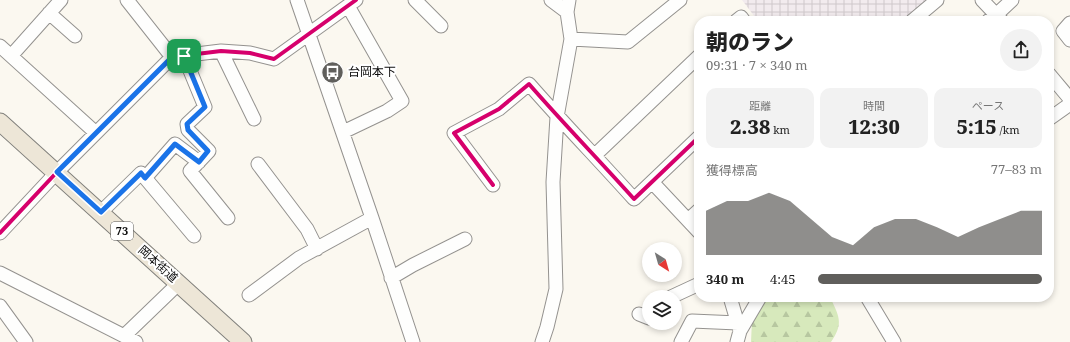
<!DOCTYPE html>
<html lang="ja">
<head>
<meta charset="utf-8">
<style>
  :root { --surface:#fff; --page:#f2f2f2; --text:#222; --muted:#767676; --accent:#605f5c }
  body { margin:0; font-family:"Noto Serif","Noto Sans JP",serif; background:var(--page); color:var(--text); height:100vh; display:flex; flex-direction:column; font-size:15px; white-space:nowrap }
  * { box-sizing:border-box; margin:0 }
  p { font-size:13px; color:var(--muted) }
  .icon { flex:none; width:22px; height:22px; fill:none; stroke:currentColor; stroke-width:2; stroke-linecap:round; stroke-linejoin:round }
  .map { position:relative; flex:1; overflow:hidden }
  .details { position:absolute; left:694px; top:16px; width:360px; height:286px; display:flex; flex-direction:column; background:var(--surface); border-radius:16px; box-shadow:0 2px 6px #0003 }
  .details>* { flex:none }
  .needle { width:26px; rotate:143deg }
  .buttons { position:absolute; left:642px; top:242px; display:grid; gap:8px }
  .buttons a { display:grid; place-items:center; width:40px; height:40px; border-radius:50%; background:var(--surface); box-shadow:0 2px 6px #0003; font-size:20px }
  .pin { position:absolute; display:grid; place-items:center; width:34px; height:34px; color:#fff; margin:-17px; border-radius:8px; box-shadow:0 2px 6px #0006 }
  .round { display:grid; place-items:center; flex:none; width:42px; height:42px; border-radius:21px; background:var(--page) }
  .overview { display:flex; align-items:center; justify-content:space-between; height:68px; padding:0 12px }
  h1 { font-size:22px; font-weight:800; line-height:30px }
  .stats { display:grid; grid-template-columns:repeat(3,1fr); gap:6px; height:68px; padding:4px 12px }
  .stats div { display:grid; align-content:center; border-radius:10px; background:var(--page); text-align:center }
  .stats b { font-size:20px; font-weight:800 }
  .stats small { font-size:11px; font-weight:400 }
  .stats p { font-size:11px }
  .chart { height:112px; padding:8px 12px }
  .chart p { display:flex; justify-content:space-between }
  .chart svg { width:100%; height:72px; margin-top:4px; fill:var(--accent); opacity:.7 }
  ul { padding:0 12px; list-style:none; font-size:13px }
  li { display:grid; grid-template-columns:64px 48px 1fr; align-items:center; height:30px }
  li i { height:10px; border-radius:5px; background:var(--accent) }
  .map>svg:first-child { display:block }
  .industrial { fill:url(#industrial-grid) }
  .forest { fill:url(#forest-firs) }
  .lines { fill:none; stroke-linecap:round; stroke-linejoin:round }
  .minor-casing { stroke:#94928f; stroke-width:15 }
  .major-casing { stroke:#81807c; stroke-width:19 }
  .minor { stroke:#fefefd; stroke-width:13 }
  .major { stroke:#ede6d7; stroke-width:17 }
  .cycleway-casing { stroke:#fff; stroke-width:6 }
  .cycleway { stroke:#d6006c; stroke-width:4 }
  .route-casing { stroke:#fff; stroke-width:8 }
  .route { stroke:#1a73e8; stroke-width:5 }
  .labels { text-anchor:middle; stroke-width:4; stroke-linejoin:round; paint-order:stroke }
  .shield { fill:#fff; stroke:#555; stroke-width:1 }
  .shield-label { font-size:11px; font-weight:bold; fill:#0c0c0c }
  .poi-label { font-size:12px; fill:#0c0c0c; stroke:#fff; text-anchor:start }
  .street-label { font-size:12px; fill:#0c0c0c; stroke:#fff }
</style>
</head>
<body>
<div class="map">
<svg width="1070" height="342" viewBox="0 0 1070 342">
  <defs>
    <pattern id="industrial-grid" width="8" height="8" patternUnits="userSpaceOnUse"><rect width="8" height="8" fill="#f2ebee"/><path d="M0 4h8M4 0v8" fill="none" stroke="#cec8cb"/></pattern>
    <pattern id="forest-firs" width="22" height="20" patternUnits="userSpaceOnUse"><rect width="22" height="20" fill="#d7e9bc"/><path d="M5 1l3.5 6h-7zM16 11l3.5 6h-7z" fill="#b7c7a0"/></pattern>
  </defs>
  <rect width="100%" height="100%" fill="#fbf8f0"/>
  <!-- industrial -->
  <path class="industrial" d="M742 0H931L906 21H758Z"/>
  <!-- forest -->
  <path class="forest" d="M766 297H830C839 316 844 323 831 342H751L752 320Z"/>
  <g class="lines">
    <defs>
      <path id="minor" d="M127 0 172 57
        M297 0 372 218 413 342
        M415 0 441 26
        M551 0 567 12
        M982 0 1002 21
        M49 13 75 36
        M736 21 741 17 744 21
        M912 21 937 0
        M988 21 996 15 1012 0
        M1070 23 1063 31 1070 40
        M571 39 628 42 680 0
        M0 46 96 133
        M221 51 254 119
        M11 56 61 0
        M184 56 205 107 187 124 188 130 209 151 190 171 228 218
        M1049 74 1070 99
        M1049 119 1070 104
        M343 132 387 111 402 101 348 6
        M595 155 699 56
        M258 164 307 229 317 249
        M145 178 175 144 199 162
        M652 182 699 232
        M493 185 454 133 499 109 529 84C563 123 599 160 634 199L699 137
        M101 212 141 173 194 236
        M688 220 699 210
        M0 233 57 172 172 57 221 51 250 53 274 59 356 0
        M0 273 136 342
        M391 278 413 265 465 239
        M249 295 299 258 372 218
        M671 297 699 284
        M730 297 740 331 737 342
        M867 297 894 342
        M0 306 26 342
        M639 314 649 318
        M740 331 760 297
        M124 336 179 283
        M542 342 547 327 556 289 553 182 557 117 571 39 567 12 569 0
        M681 342 692 321 738 323"/>
      <path id="major" d="M0 122 243 342"/>
    </defs>
    <!-- minor casing -->
    <use href="#minor" class="minor-casing"/>
    <!-- major casing -->
    <use href="#major" class="major-casing"/>
    <!-- minor -->
    <use href="#minor" class="minor"/>
    <!-- major -->
    <use href="#major" class="major"/>
    <defs>
      <path id="cycleway" d="M493 185 454 133 499 109 529 84C563 123 599 160 634 199L699 137
        M0 233 57 172 172 57 221 51 250 53 274 59 356 0"/>
    </defs>
    <!-- cycleway casing -->
    <use href="#cycleway" class="cycleway-casing"/>
    <!-- cycleway -->
    <use href="#cycleway" class="cycleway"/>
  </g>
  <g class="lines">
    <defs>
      <path id="route" d="M184 56 205 107 187 124 188 130 208 151 199 162 175 144 145 178 141 173 101 212 57 172 172 57Z"/>
    </defs>
    <!-- route casing -->
    <use href="#route" class="route-casing"/>
    <!-- route -->
    <use href="#route" class="route"/>
  </g>
  <!-- icons -->
  <defs>
    <symbol id="bus-disc" viewBox="-11 -11 22 22"><circle r="9.5" fill="#605f5c" stroke="#fff"/><path d="M-5-6H5V4H4V6H2V4H-2V6H-4V4H-5ZM-3.5-4V0h7V-4ZM-3.5 1.2v1.5H-2V1.2ZM2 1.2v1.5H3.5V1.2Z" fill="#fff"/></symbol>
  </defs>
  <g fill-rule="evenodd">
    <use href="#bus-disc" x="320" y="60" width="25" height="25"/>
  </g>
  <g class="labels">
    <!-- shield labels -->
    <rect class="shield" x="111" y="222" width="22" height="18" rx="3"/>
    <g class="shield-label">
      <text x="122" y="235">73</text>
    </g>
    <!-- poi labels -->
    <g class="poi-label">
      <text x="348" y="76">台岡本下</text>
    </g>
    <!-- street labels -->
    <g class="street-label">
      <text transform="translate(158 264) rotate(42)" y="4">岡本街道</text>
    </g>
  </g>
</svg>
<div class="buttons">
<a><svg class="needle" viewBox="-14 -14 28 28"><path d="M0-13l5 13h-10z" fill="#e53935"/><path d="M0 13l5-13h-10z" fill="#767676"/></svg></a>
<a><svg class="icon" aria-label="layers" viewBox="0 0 24 24"><path d="M12 4l9 5-9 5-9-5zM3 14l9 5 9-5"/></svg></a>
</div>
<div class="pin" style="left:184px;top:56px;background:#1e9e55"><svg class="icon" aria-label="arrive" viewBox="0 0 24 24"><path d="M6 21V4h12l-3 4 3 4H6"/></svg></div>
<section class="details">
<div class="overview"><div><h1>朝のラン</h1><p>09:31 · 7 × 340 m</p></div><a class="round"><svg class="icon" aria-label="share" viewBox="0 0 24 24"><path d="M12 15V3M7 8l5-5 5 5M5 13v7h14v-7"/></svg></a></div>
<div class="stats">
<div><p>距離</p><b>2.38<small> km</small></b></div>
<div><p>時間</p><b>12:30</b></div>
<div><p>ペース</p><b>5:15<small> /km</small></b></div>
</div>
<div class="chart"><p><span>獲得標高</span>77–83 m</p>
<svg viewBox="0 0 160 44" preserveAspectRatio="none"><path d="M0 44V17L10 11L20 11L30 6L40 11L50 22L60 33L70 38L80 27L90 22L100 22L110 27L120 33L130 27L140 22L150 17L160 17V44z"/></svg>
</div>
<ul>
<li><b>340 m</b>4:45<i style="width:100%"></i></li>
</ul>
</section>
</div>
</body>
</html>
